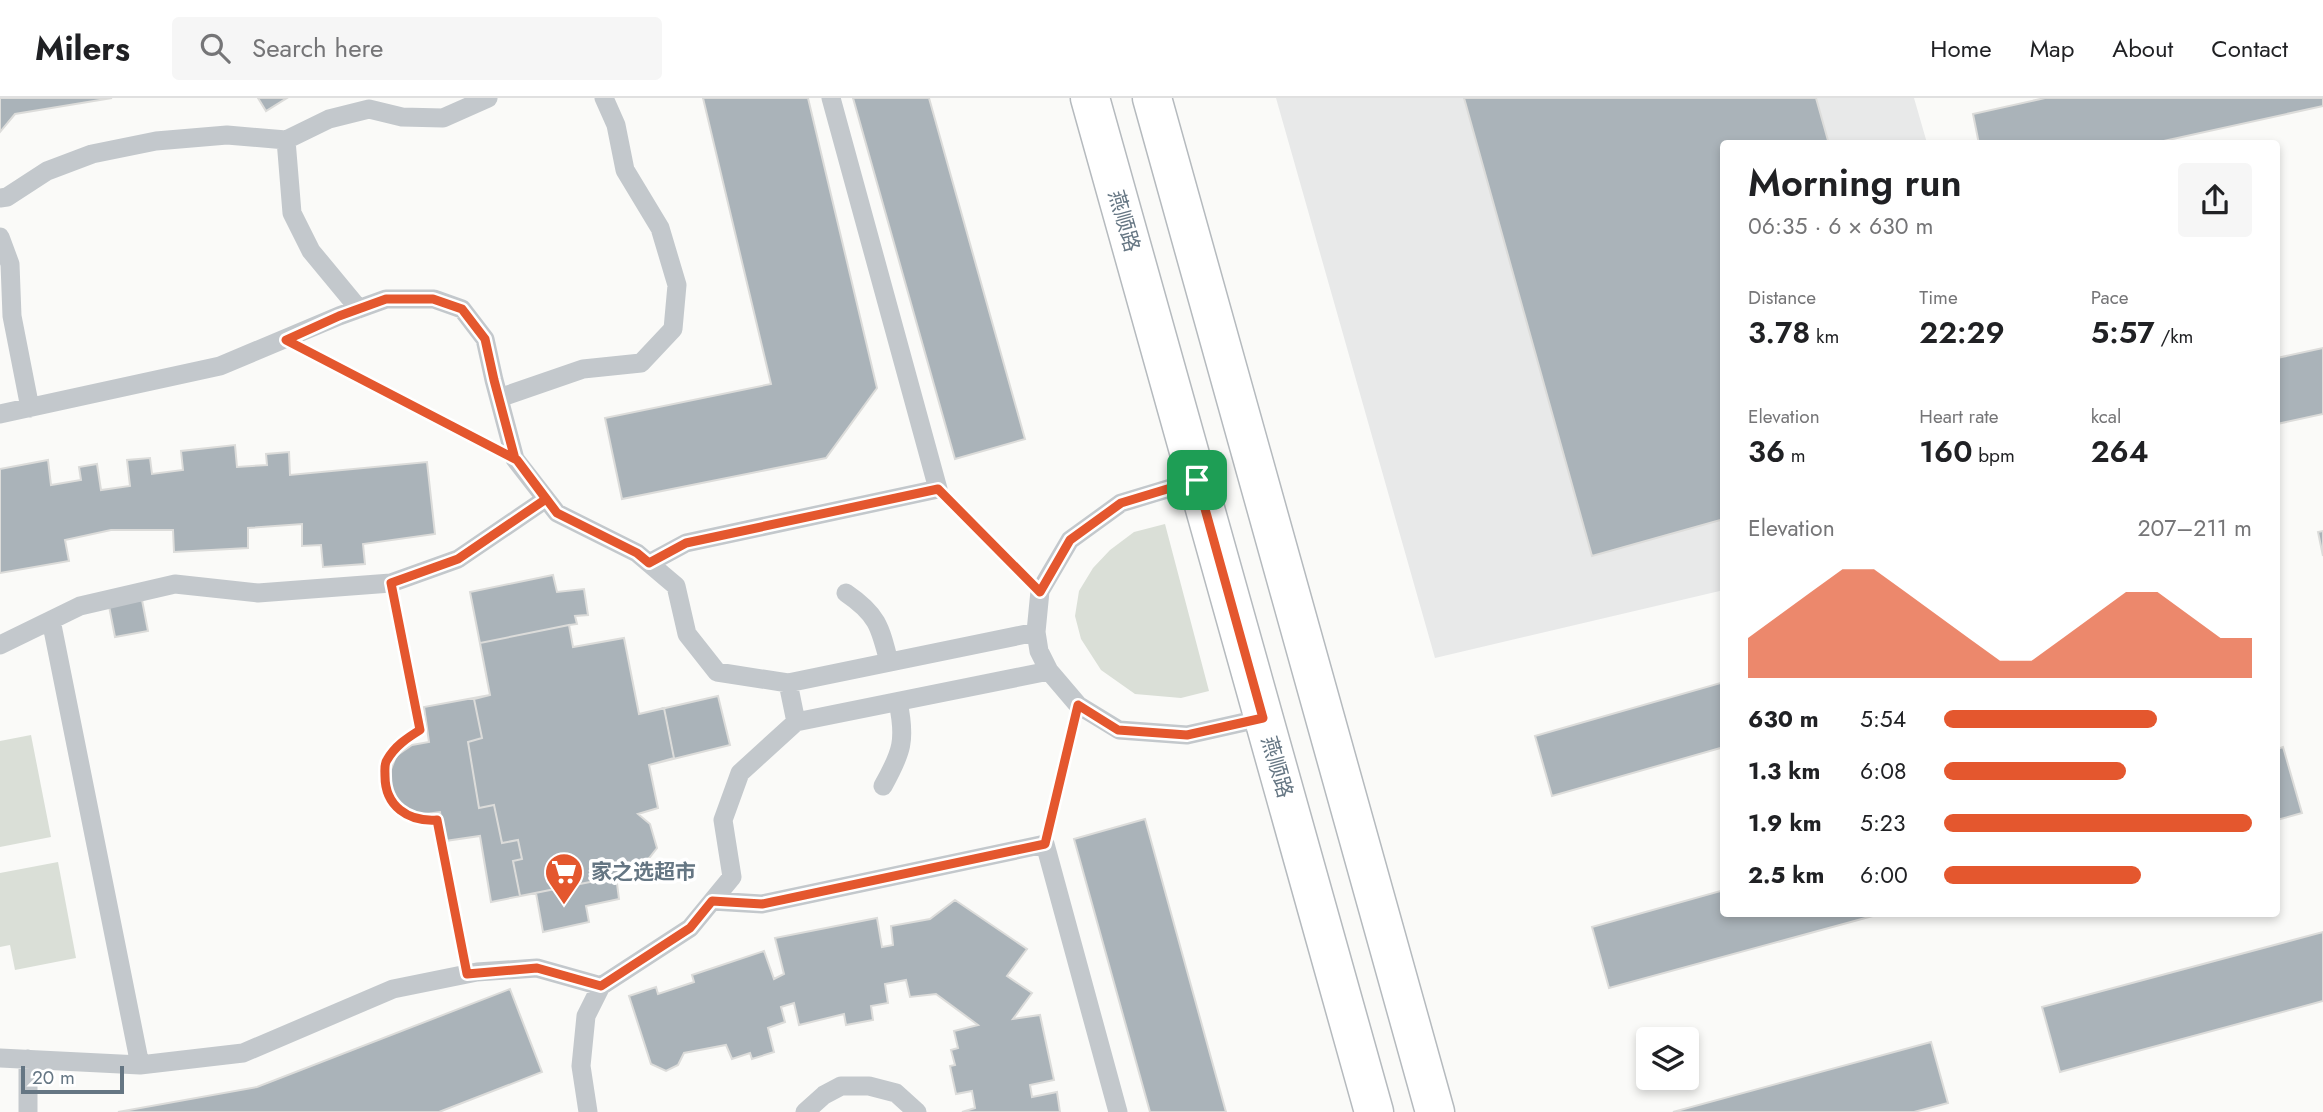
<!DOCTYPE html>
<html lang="en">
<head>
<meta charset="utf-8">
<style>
  :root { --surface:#fff; --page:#f6f6f6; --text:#202124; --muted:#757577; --line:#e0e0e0; --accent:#e4572e }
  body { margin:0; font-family:Jost,"Noto Sans SC",sans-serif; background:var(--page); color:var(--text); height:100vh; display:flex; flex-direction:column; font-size:26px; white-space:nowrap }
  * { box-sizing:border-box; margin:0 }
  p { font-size:23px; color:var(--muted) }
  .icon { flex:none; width:38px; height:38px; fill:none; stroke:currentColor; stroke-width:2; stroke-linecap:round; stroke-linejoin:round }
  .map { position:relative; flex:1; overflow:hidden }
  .side { position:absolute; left:1720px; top:42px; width:560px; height:777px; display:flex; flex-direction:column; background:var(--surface); border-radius:7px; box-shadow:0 4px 10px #0003 }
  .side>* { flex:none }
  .fabs { position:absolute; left:1636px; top:929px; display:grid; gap:14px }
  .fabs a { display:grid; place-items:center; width:63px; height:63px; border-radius:7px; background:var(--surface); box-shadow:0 4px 10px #0003; font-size:35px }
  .scale { position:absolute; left:21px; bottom:18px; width:103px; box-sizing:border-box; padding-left:7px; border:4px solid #657683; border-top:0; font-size:19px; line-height:24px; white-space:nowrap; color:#657683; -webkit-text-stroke:5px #fff; paint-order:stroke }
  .pin { position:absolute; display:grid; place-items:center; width:60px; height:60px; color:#fff; margin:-30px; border-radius:14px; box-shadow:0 4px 10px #0006 }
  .round { display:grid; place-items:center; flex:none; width:74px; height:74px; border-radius:7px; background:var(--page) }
  .headline { display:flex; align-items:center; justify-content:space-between; height:119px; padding:0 28px }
  h1 { font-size:38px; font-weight:600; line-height:52px }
  .figures { display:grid; grid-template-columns:repeat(3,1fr); gap:10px; height:119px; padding:7px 28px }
  .figures div { display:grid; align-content:center }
  .figures b { font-size:30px; font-weight:600 }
  .figures small { font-size:19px; font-weight:400 }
  .figures p { font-size:19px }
  .chart { height:196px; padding:14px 28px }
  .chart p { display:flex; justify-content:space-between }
  .chart svg { width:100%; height:126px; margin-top:7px; fill:var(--accent); opacity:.7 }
  ul { padding:0 28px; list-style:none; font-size:23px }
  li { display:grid; grid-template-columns:112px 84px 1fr; align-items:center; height:52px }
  li i { height:18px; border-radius:9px; background:var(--accent) }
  header { display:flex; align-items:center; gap:42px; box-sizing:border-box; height:98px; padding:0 35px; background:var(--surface); border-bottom:2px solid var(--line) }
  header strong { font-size:33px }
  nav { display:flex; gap:38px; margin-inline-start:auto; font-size:24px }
  .search { width:490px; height:63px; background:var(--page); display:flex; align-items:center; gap:18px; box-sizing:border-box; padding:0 24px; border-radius:7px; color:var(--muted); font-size:26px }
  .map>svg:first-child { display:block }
  .built { fill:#e8e9e9 }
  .green { fill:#dadfd7 }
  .building { fill:#aab3b9; stroke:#dcdcda; stroke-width:2 }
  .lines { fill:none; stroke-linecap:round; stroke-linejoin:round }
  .primary-casing { stroke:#b5babe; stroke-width:41 }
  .path { stroke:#bbbfc2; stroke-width:4.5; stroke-dasharray:3.5 3.5; stroke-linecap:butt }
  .lane { stroke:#c3c8cc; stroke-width:19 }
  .primary { stroke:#fff; stroke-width:38 }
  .route-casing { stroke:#fff; stroke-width:14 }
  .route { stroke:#e4572e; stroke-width:9 }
  .labels { text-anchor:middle; stroke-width:7; stroke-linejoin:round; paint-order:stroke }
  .street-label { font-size:21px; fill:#657683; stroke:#fff }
  .poi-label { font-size:21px; font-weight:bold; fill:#657683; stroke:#fff; text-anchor:start }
</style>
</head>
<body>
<header>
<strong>Milers</strong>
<div class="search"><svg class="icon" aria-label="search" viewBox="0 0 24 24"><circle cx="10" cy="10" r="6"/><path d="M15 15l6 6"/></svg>Search here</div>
<nav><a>Home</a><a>Map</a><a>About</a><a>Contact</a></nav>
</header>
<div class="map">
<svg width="2323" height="1014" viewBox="0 0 2323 1014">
  <rect width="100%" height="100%" fill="#fafaf8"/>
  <!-- built -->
  <path class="built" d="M1276 0H1914L1927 45 1724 46V492L1435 560Z"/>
  <!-- green -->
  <path class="green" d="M1165 426 1209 593 1181 600 1135 596 1101 572 1081 541 1075 518 1079 493 1093 470 1110 452 1134 434Z
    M31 637 51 739 0 749V643Z
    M58 764 76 860 15 872 10 847 0 849V775Z"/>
  <!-- building -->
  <path class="building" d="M0 0H112L15 16 0 34Z
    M258 0H287L266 13Z
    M703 0H808L877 290 826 360 622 401 605 320 771 286Z
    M853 0H929L1025 341 955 361Z
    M1464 0H1816L1829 46H1724V421L1592 458Z
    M2045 0H2323V8L2150 46H1979L1973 16Z
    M2323 250V316L2277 326V260Z
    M235 347 237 369 267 367 266 356 289 354 290 377 427 364 435 436 363 446 365 466 323 469 321 447 302 448V426L248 430V450L174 454 173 432H111L65 442 69 463 0 475V371L48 362 51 387 81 382 79 369 97 366 101 392 130 388 127 362 150 360 152 376 183 372 181 353Z
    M2323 433V458L2318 434Z
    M553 477 557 494 584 491 588 517 575 518 577 526 569 527 573 549 624 540 639 616 718 598 730 647 649 667 658 710 638 716 650 726 657 750 646 764 623 769 625 777 616 778 619 801 586 808 589 824 543 834 536 795 491 804 480 738 445 743 440 714 418 717 400 708 390 693V674L396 658 412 647 429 644 424 609 490 597 470 494Z
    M142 502 148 533 115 539 109 508Z
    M569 527 573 549 624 540 639 616 664 610 674 660 649 667 658 710 638 716 650 726 657 750 646 764 623 769 625 777 520 798 513 763 522 761 518 742 502 745 494 707 479 710 468 644 482 640 474 601 490 597 480 545Z
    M1724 584V649L1552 698 1535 638Z
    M2283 649 2302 715 2277 722V651Z
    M1145 721 1226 1014H1150L1074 741Z
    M1724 792V816H1880L1609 890 1592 829Z
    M955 802 1027 851 1007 878 1032 895 1013 921 1040 917 1054 982 1030 987 1032 999 1057 994 1060 1014H962L975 1010 972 993 956 996 950 968 955 967 951 952 958 950 954 933 978 927 936 896 910 899 906 882 885 886 888 905 871 908 873 922 846 927 844 916 799 927 794 905 781 909 785 924 768 930 774 954 752 961 750 955 732 961 726 947 684 955 678 967 666 973 651 966 629 898 656 889 658 896 694 884 692 877 764 853 774 881 784 876 775 840 877 820 882 849 893 847 891 828 930 821Z
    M2323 834V903L2060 974 2042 909Z
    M510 891 542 974 439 1014H118L257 989Z
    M1931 944 1948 1005 1914 1014H1673Z"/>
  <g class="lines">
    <defs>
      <path id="primary" d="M1090 0 1374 1014
        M1152 0 1435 1014"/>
    </defs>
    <!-- primary casing -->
    <use href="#primary" class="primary-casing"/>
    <!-- path -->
    <path class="path" d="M316 257 482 344
      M957 410 1020 473
      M396 510 420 632C407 640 394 648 387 662 384 666 385 672 385 678 385 708 408 724 437 722L462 852
      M1051 722 1072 635"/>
    <!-- lane -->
    <path class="lane" d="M286 42 292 115 311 153 359 211
      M0 100 7 99 47 73 92 56 156 43 227 37 286 42 329 21 369 11 402 19 443 20 488 0
      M0 139 10 166 12 218 30 310
      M499 300 583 271 641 265 673 231 677 187 660 130 625 72 616 27 604 0
      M0 316 220 268 339 218 386 201H434L462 211 485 241 494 282 515 361 557 415 637 455 676 488 687 536 717 574 788 585 1036 534
      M1197 382 1121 405 1070 442 1040 493 1036 534 1039 553 1049 573 1078 607 1119 632 1187 637 1263 620
      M649 465 686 445 938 391 831 0
      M846 495C877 516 880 528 889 564
      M51 522 140 967
      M0 547 80 508 175 486 258 495 391 485 458 461 546 401
      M788 585 796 624
      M883 688C902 654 906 642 898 604
      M712 803 762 806 1045 746 1118 1014
      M0 960 140 967 243 955 393 891 477 874 537 870 601 888
      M28 1014V961
      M588 1014 581 968 586 918 601 888 690 830 732 779 723 722 740 675 796 624 1049 573
      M805 1014 824 997 841 988H869L896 995 917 1014"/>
    <!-- primary -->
    <use href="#primary" class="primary"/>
  </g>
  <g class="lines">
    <defs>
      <path id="route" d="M1197 382 1121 405 1070 442 1040 494 938 391 686 445 649 465 637 455 557 415 517 362 286 242 339 218 386 201H433L462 211 485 241 494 282 515 361 517 362 546 401 458 461 391 485 420 632C407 640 395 648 387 662 384 666 385 672 385 678 385 708 408 724 437 722L467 876 537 870 601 888 690 830 712 803 762 806 1045 746 1078 607 1118 632 1187 637 1263 620 1197 382"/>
    </defs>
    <!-- route casing -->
    <use href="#route" class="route-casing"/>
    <!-- route -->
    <use href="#route" class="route"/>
  </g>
  <!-- icons -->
  <defs>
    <symbol id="supermarket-pin" viewBox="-11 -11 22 30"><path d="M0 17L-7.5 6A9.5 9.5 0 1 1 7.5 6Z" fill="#e4572e" stroke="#fff"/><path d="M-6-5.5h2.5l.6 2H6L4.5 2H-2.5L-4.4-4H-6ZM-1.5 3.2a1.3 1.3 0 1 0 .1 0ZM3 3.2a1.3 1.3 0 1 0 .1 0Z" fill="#fff"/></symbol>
  </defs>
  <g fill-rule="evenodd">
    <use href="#supermarket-pin" x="542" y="752" width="44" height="60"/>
  </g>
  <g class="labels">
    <!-- street labels -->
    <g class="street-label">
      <text transform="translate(1124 123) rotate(74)" y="7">燕顺路</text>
      <text transform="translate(1277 669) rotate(74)" y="7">燕顺路</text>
    </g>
    <!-- poi labels -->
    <g class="poi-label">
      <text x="591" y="781">家之选超市</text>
    </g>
  </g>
</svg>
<div class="fabs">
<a><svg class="icon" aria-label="layers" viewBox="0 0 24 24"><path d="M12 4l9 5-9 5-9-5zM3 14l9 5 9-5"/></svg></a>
</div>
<div class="scale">20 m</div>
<div class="pin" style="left:1197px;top:382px;background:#1e9e55"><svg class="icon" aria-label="arrive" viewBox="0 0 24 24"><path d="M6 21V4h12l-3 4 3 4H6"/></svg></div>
<section class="side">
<div class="headline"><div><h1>Morning run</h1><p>06:35 · 6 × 630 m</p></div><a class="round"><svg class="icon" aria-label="share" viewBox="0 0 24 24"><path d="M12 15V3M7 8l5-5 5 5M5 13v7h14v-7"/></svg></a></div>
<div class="figures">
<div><p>Distance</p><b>3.78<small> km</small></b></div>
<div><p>Time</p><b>22:29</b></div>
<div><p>Pace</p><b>5:57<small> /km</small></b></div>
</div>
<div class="figures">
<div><p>Elevation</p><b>36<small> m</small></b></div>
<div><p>Heart rate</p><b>160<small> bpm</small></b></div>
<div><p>kcal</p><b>264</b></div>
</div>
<div class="chart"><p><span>Elevation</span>207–211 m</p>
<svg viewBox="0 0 160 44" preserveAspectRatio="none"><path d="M0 44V30L10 22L20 14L30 6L40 6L50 14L60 22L70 30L80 38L90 38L100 30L110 22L120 14L130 14L140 22L150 30L160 30V44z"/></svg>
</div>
<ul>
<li><b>630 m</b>5:54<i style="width:69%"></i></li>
<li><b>1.3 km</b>6:08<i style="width:59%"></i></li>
<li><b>1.9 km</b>5:23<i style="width:100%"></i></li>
<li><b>2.5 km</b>6:00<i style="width:64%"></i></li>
</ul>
</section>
</div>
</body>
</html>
